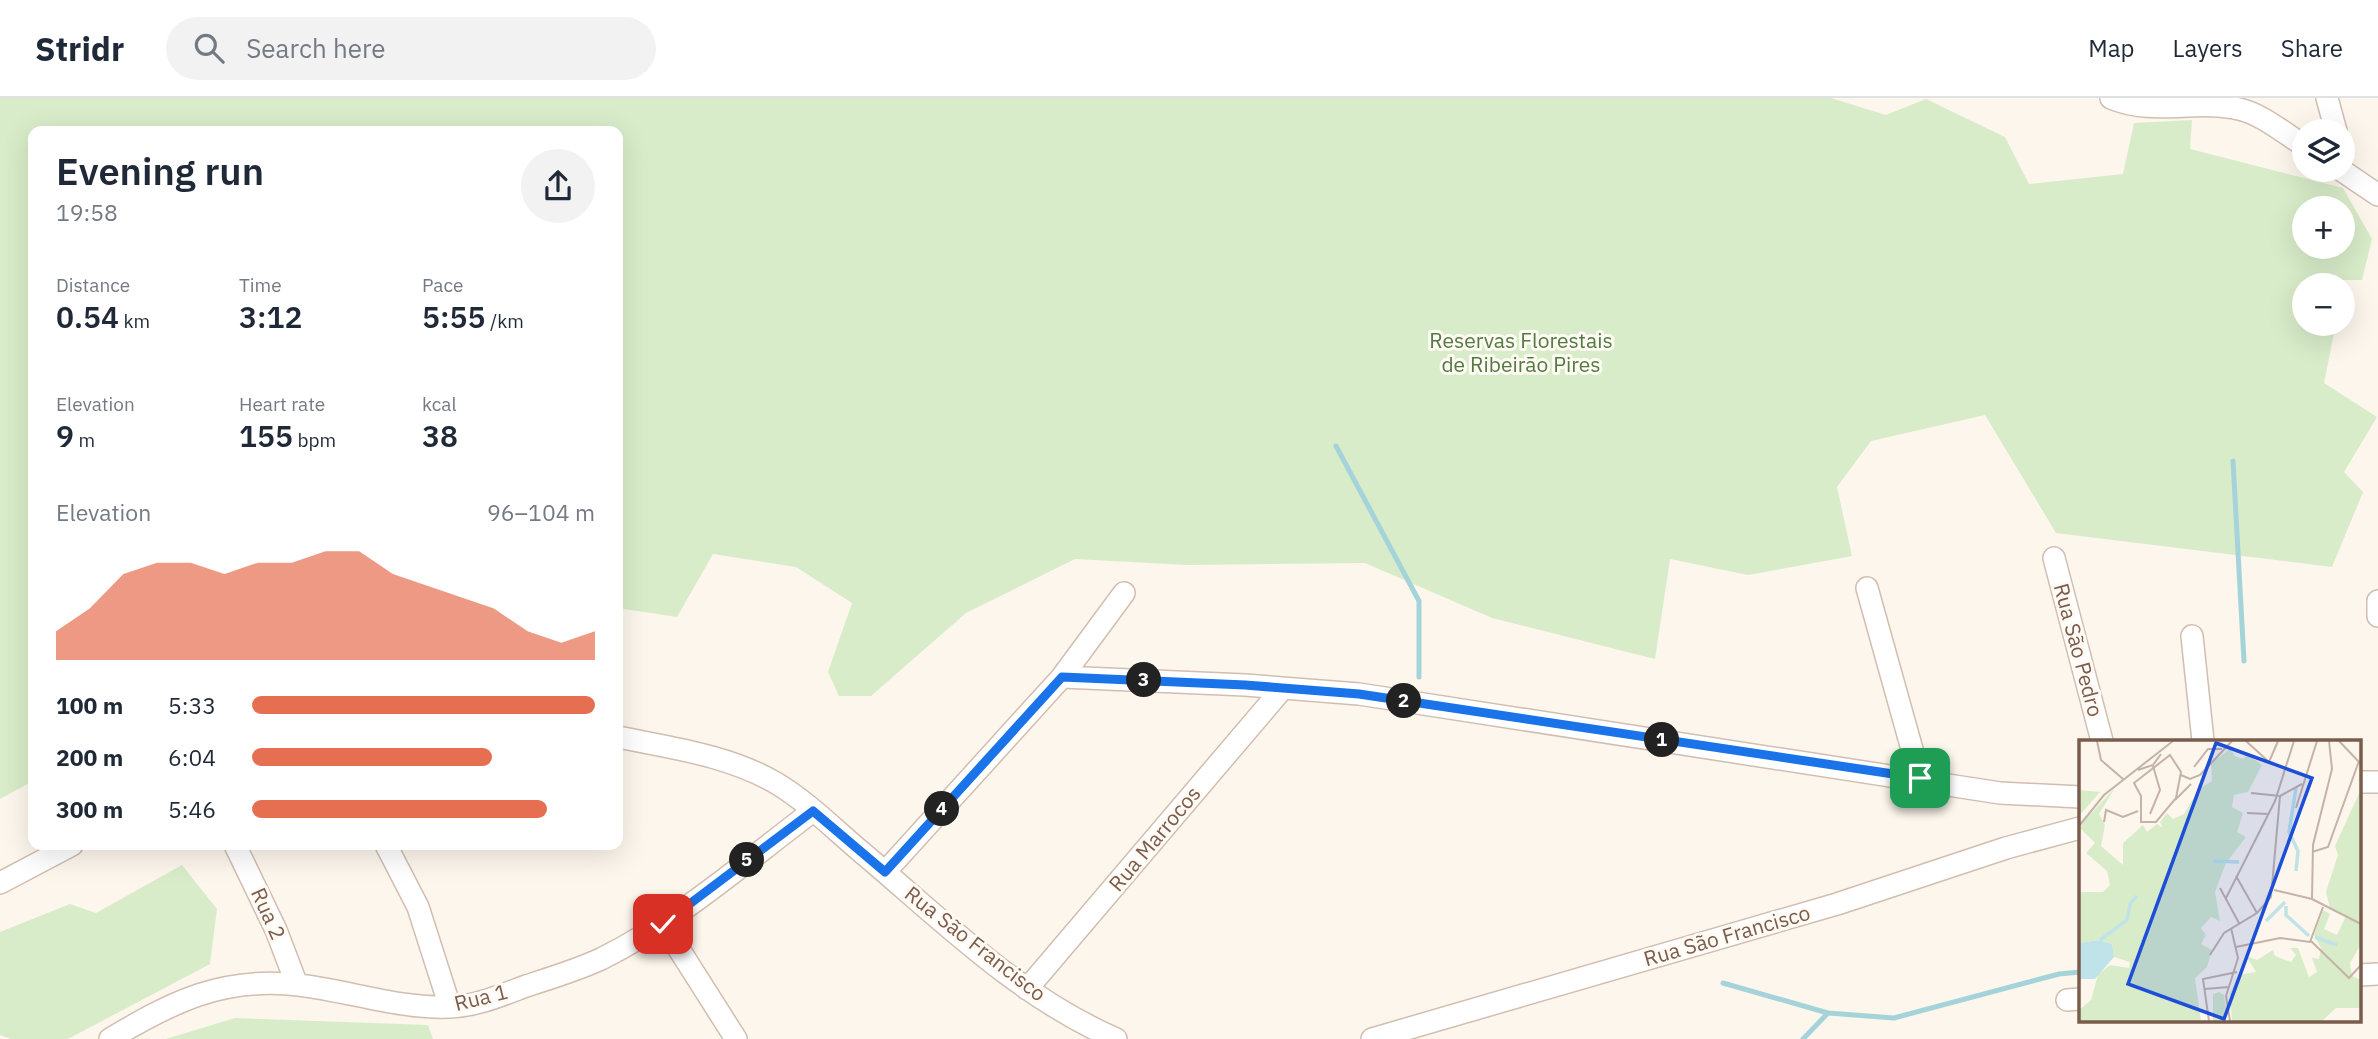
<!DOCTYPE html>
<html lang="en">
<head>
<meta charset="utf-8">
<style>
  :root { --surface:#fff; --page:#f2f2f3; --text:#1f2937; --muted:#747a83; --line:#e0e1e3; --accent:#e76f51 }
  body { margin:0; font-family:"IBM Plex Sans",sans-serif; background:var(--page); color:var(--text); height:100vh; display:flex; flex-direction:column; font-size:26px; white-space:nowrap }
  * { box-sizing:border-box; margin:0 }
  p { font-size:23px; color:var(--muted) }
  .icon { flex:none; width:38px; height:38px; fill:none; stroke:currentColor; stroke-width:2; stroke-linecap:round; stroke-linejoin:round }
  .map { position:relative; flex:1; overflow:hidden }
  .details { position:absolute; left:28px; top:28px; width:595px; height:724px; display:flex; flex-direction:column; background:var(--surface); border-radius:14px; box-shadow:0 7px 28px #0002 }
  .details>* { flex:none }
  .controls { position:absolute; left:2292px; top:21px; display:grid; gap:14px }
  .controls a { display:grid; place-items:center; width:63px; height:63px; border-radius:50%; background:var(--surface); box-shadow:0 7px 28px #0002; font-size:35px }
  .pin { position:absolute; display:grid; place-items:center; width:60px; height:60px; color:#fff; margin:-30px; border-radius:14px; box-shadow:0 4px 10px #0006 }
  .km { position:absolute; width:35px; height:35px; margin:-18px; border-radius:50%; background:#222; color:#fff; font-size:19px; line-height:35px; text-align:center }
  .round { display:grid; place-items:center; flex:none; width:74px; height:74px; border-radius:37px; background:var(--page) }
  .head { display:flex; align-items:center; justify-content:space-between; height:119px; padding:0 28px }
  h1 { font-size:38px; font-weight:600; line-height:52px }
  .metrics { display:grid; grid-template-columns:repeat(3,1fr); gap:10px; height:119px; padding:7px 28px }
  .metrics div { display:grid; align-content:center }
  .metrics b { font-size:30px; font-weight:600 }
  .metrics small { font-size:19px; font-weight:400 }
  .metrics p { font-size:19px }
  .chart { height:196px; padding:14px 28px }
  .chart p { display:flex; justify-content:space-between }
  .chart svg { width:100%; height:126px; margin-top:7px; fill:var(--accent); opacity:.7 }
  ul { padding:0 28px; list-style:none; font-size:23px }
  li { display:grid; grid-template-columns:112px 84px 1fr; align-items:center; height:52px }
  li i { height:18px; border-radius:9px; background:var(--accent) }
  header { display:flex; align-items:center; gap:42px; box-sizing:border-box; height:98px; padding:0 35px; background:var(--surface); border-bottom:2px solid var(--line) }
  header strong { font-size:33px }
  nav { display:flex; gap:38px; margin-inline-start:auto; font-size:24px }
  .search { width:490px; height:63px; background:var(--page); display:flex; align-items:center; gap:18px; box-sizing:border-box; padding:0 24px; border-radius:38px; color:var(--muted); font-size:26px }
  .map>svg:first-child { display:block }
  .green { fill:#d8ecc9; fill-rule:evenodd }
  .lines { fill:none; stroke-linecap:round; stroke-linejoin:round }
  .stream { stroke:#a5d3da; stroke-width:5 }
  .minor-casing { stroke:#d1beb0; stroke-width:24 }
  .minor { stroke:#fff; stroke-width:21 }
  .route-casing { stroke:#fff; stroke-width:14 }
  .route { stroke:#1a73e8; stroke-width:9 }
  .labels { text-anchor:middle; stroke-width:6; stroke-linejoin:round; paint-order:stroke }
  .park-label { font-size:21px; fill:#537a41; stroke:#fffaf3 }
  .street-label { font-size:21px; fill:#7a5c4d; stroke:#fffaf3 }
  .inset-river { fill:none; stroke:#bfe3e8; stroke-width:3.5 }
  .inset-road { fill:none; stroke:#c5b3a7; stroke-width:2 }
  .view { fill:#1d4ed8; fill-opacity:0.15; stroke:#1d4ed8; stroke-width:3.5 }
  .inset-edge { fill:none; stroke:#7a5c4d; stroke-width:3.5 }
</style>
</head>
<body>
<header>
<strong>Stridr</strong>
<div class="search"><svg class="icon" aria-label="search" viewBox="0 0 24 24"><circle cx="10" cy="10" r="6"/><path d="M15 15l6 6"/></svg>Search here</div>
<nav><a>Map</a><a>Layers</a><a>Share</a></nav>
</header>
<div class="map">
<svg width="2378" height="941" viewBox="0 0 2378 941">
  <rect width="100%" height="100%" fill="#fdf6ec"/>
  <!-- green -->
  <path class="green" d="M0 0H1831L1886 17 1926 1 2005 39 2029 86 2123 76 2134 25 2192 22 2190 51 2343 90 2372 141 2362 182H2340L2337 187H2305V226H2332L2334 235 2324 285 2377 319 2344 374 2363 394 2332 469 2056 435 1985 317 1871 343 1837 389 1852 458 1748 477 1670 461 1655 561 1492 520 1365 465 1187 467 1075 461 966 515 871 598H839L828 574 852 505 796 469 713 456 677 519 618 510V33H33V683L0 701ZM2305 110H2343V149H2305Z
    M182 767 217 811 210 866 68 941H11L0 937V834L70 806 96 815Z
    M235 920 428 927 433 941H166Z"/>
  <g class="lines">
    <!-- stream -->
    <path class="stream" d="M1336 348 1419 503V579
      M2233 363 2244 563
      M1723 885 1828 915
      M1803 941 1828 915 1894 920 2059 876 2080 874"/>
    <defs>
      <path id="minor" d="M2111 0C2153 18 2196 1 2239 11 2262 16 2285 36 2305 48
        M2327 0 2336 33
        M2341 72 2378 97
        M2054 460 2102 643
        M1867 490 1920 680
        M2378 503V518
        M2192 538 2203 643
        M1062 579 1245 587 1359 596 2000 695 2080 699
        M618 639C671 650 728 657 776 685 806 703 832 729 859 752 940 820 1017 898 1116 941
        M2359 684H2378
        M235 747 276 832 297 887
        M386 747 418 809 450 909
        M885 774 1062 579 1124 495
        M0 785 72 747
        M663 826 736 941
        M2359 877 2378 876
        M1027 891 1283 590
        M2067 902 2080 901
        M110 941C172 904 223 878 299 887 349 893 399 911 450 909 477 908 502 897 526 888 551 880 577 872 601 861 678 823 745 764 813 713
        M1372 941 1837 806 2006 750 2080 730"/>
    </defs>
    <!-- minor casing -->
    <use href="#minor" class="minor-casing"/>
    <!-- minor -->
    <use href="#minor" class="minor"/>
  </g>
  <g class="lines">
    <defs>
      <path id="route" d="M663 826 813 713 885 774 1062 579 1245 587 1359 596 1920 680"/>
    </defs>
    <!-- route casing -->
    <use href="#route" class="route-casing"/>
    <!-- route -->
    <use href="#route" class="route"/>
  </g>
  <g class="labels">
    <!-- park labels -->
    <g class="park-label">
      <text x="1521" y="250">Reservas Florestais<tspan x="1521" dy="24">de Ribeirão Pires</tspan></text>
    </g>
    <!-- street labels -->
    <g class="street-label">
      <text transform="translate(2078 552) rotate(75)" y="7">Rua São Pedro</text>
      <text transform="translate(1155 741) rotate(-50)" y="7">Rua Marrocos</text>
      <text transform="translate(268 816) rotate(66)" y="7">Rua 2</text>
      <text transform="translate(1727 838) rotate(-16)" y="7">Rua São Francisco</text>
      <text transform="translate(975 846) rotate(38)" y="7">Rua São Francisco</text>
      <text transform="translate(481 900) rotate(-14)" y="7">Rua 1</text>
    </g>
  </g>
  <!-- overview -->
  <g transform="translate(2079 642)">
    <rect width="282" height="282" fill="#fdf6ec"/>
    <path d="M151 9 156 16 164 19 169 15 183 25 169 52 155 55 153 67 164 73 158 92 167 97 147 123 136 152 141 181 132 177 122 188 127 195 122 204 133 210 128 227 116 238 122 281H0V270L12 260 19 235 31 225 50 228 51 222 35 217 33 204 20 200 0 203V152H24L31 145 28 131 7 113 16 103 2 89 3 83 36 48 20 74 26 85 22 106 44 125V103L64 85 68 92 78 84 84 88 81 82 88 73 94 79 105 74 120 49 133 41 132 23ZM282 49V204L271 223 273 236 282 240V268H257L243 281H153L151 254 159 235 177 232 167 216 178 220 194 210 196 216 212 222 217 215 211 208H219L230 237 238 232 233 218 240 219 242 208 235 195 244 170 251 174 245 189 258 195 267 176 251 168 247 152 259 115 256 106ZM0 50 21 52 0 76ZM140 252 145 255 148 275 144 281H134V254Z" fill="#d8ecc9"/>
    <path d="M20 200 33 204 35 217 16 239H0V203Z" fill="#bfe3e8"/>
    <path class="inset-river" d="M217 48 210 92 219 111 217 131M134 121 160 122M207 166V175L230 196M187 181 206 162M236 197 258 205M21 200 48 180 51 164 58 156"/>
    <path class="inset-road" d="M18 1 22 20 44 39M167 1 190 22 199 1M260 1 281 23M91 15 102 32 97 58 77 82H62V56L55 43ZM115 27 129 9H143M59 30 74 25 82 14M102 35 111 39 121 35 153 1M172 53 201 56M201 56 223 44M96 60 112 44M217 68 238 1M168 73 189 74M71 74 81 50 74 26M25 82 27 70 44 77 59 71M0 86 25 55 94 1M233 112 249 107 280 21M157 136 178 173M141 148 160 183M195 150 233 159 282 184M147 158 196 61 215 1M233 159 234 105 253 29 250 1M232 201 270 238 282 225M157 207 201 198 231 202 244 167M131 215 145 193 178 173 192 157 201 56M126 249 150 247M130 281 124 239 158 232M151 281 147 256 159 218 152 188"/>
    <path class="view" d="M137 3 233 38 145 279 49 244Z"/>
    <rect width="282" height="282" class="inset-edge"/>
  </g>
</svg>
<div class="controls">
<a><svg class="icon" aria-label="layers" viewBox="0 0 24 24"><path d="M12 4l9 5-9 5-9-5zM3 14l9 5 9-5"/></svg></a>
<a>+</a>
<a>−</a>
</div>
<div class="pin" style="left:1920px;top:680px;background:#1e9e55"><svg class="icon" aria-label="arrive" viewBox="0 0 24 24"><path d="M6 21V4h12l-3 4 3 4H6"/></svg></div>
<div class="pin" style="left:663px;top:826px;background:#d93025"><svg class="icon" aria-label="check" viewBox="0 0 24 24"><path d="M5 12l5 5 9-10"/></svg></div>
<b class="km" style="left:1662px;top:642px">1</b>
<b class="km" style="left:1404px;top:603px">2</b>
<b class="km" style="left:1144px;top:582px">3</b>
<b class="km" style="left:942px;top:711px">4</b>
<b class="km" style="left:747px;top:762px">5</b>
<section class="details">
<div class="head"><div><h1>Evening run</h1><p>19:58</p></div><a class="round"><svg class="icon" aria-label="share" viewBox="0 0 24 24"><path d="M12 15V3M7 8l5-5 5 5M5 13v7h14v-7"/></svg></a></div>
<div class="metrics">
<div><p>Distance</p><b>0.54<small> km</small></b></div>
<div><p>Time</p><b>3:12</b></div>
<div><p>Pace</p><b>5:55<small> /km</small></b></div>
</div>
<div class="metrics">
<div><p>Elevation</p><b>9<small> m</small></b></div>
<div><p>Heart rate</p><b>155<small> bpm</small></b></div>
<div><p>kcal</p><b>38</b></div>
</div>
<div class="chart"><p><span>Elevation</span>96–104 m</p>
<svg viewBox="0 0 160 44" preserveAspectRatio="none"><path d="M0 44V34L10 26L20 14L30 10L40 10L50 14L60 10L70 10L80 6L90 6L100 14L110 18L120 22L130 26L140 34L150 38L160 34V44z"/></svg>
</div>
<ul>
<li><b>100 m</b>5:33<i style="width:100%"></i></li>
<li><b>200 m</b>6:04<i style="width:70%"></i></li>
<li><b>300 m</b>5:46<i style="width:86%"></i></li>
</ul>
</section>
</div>
</body>
</html>
